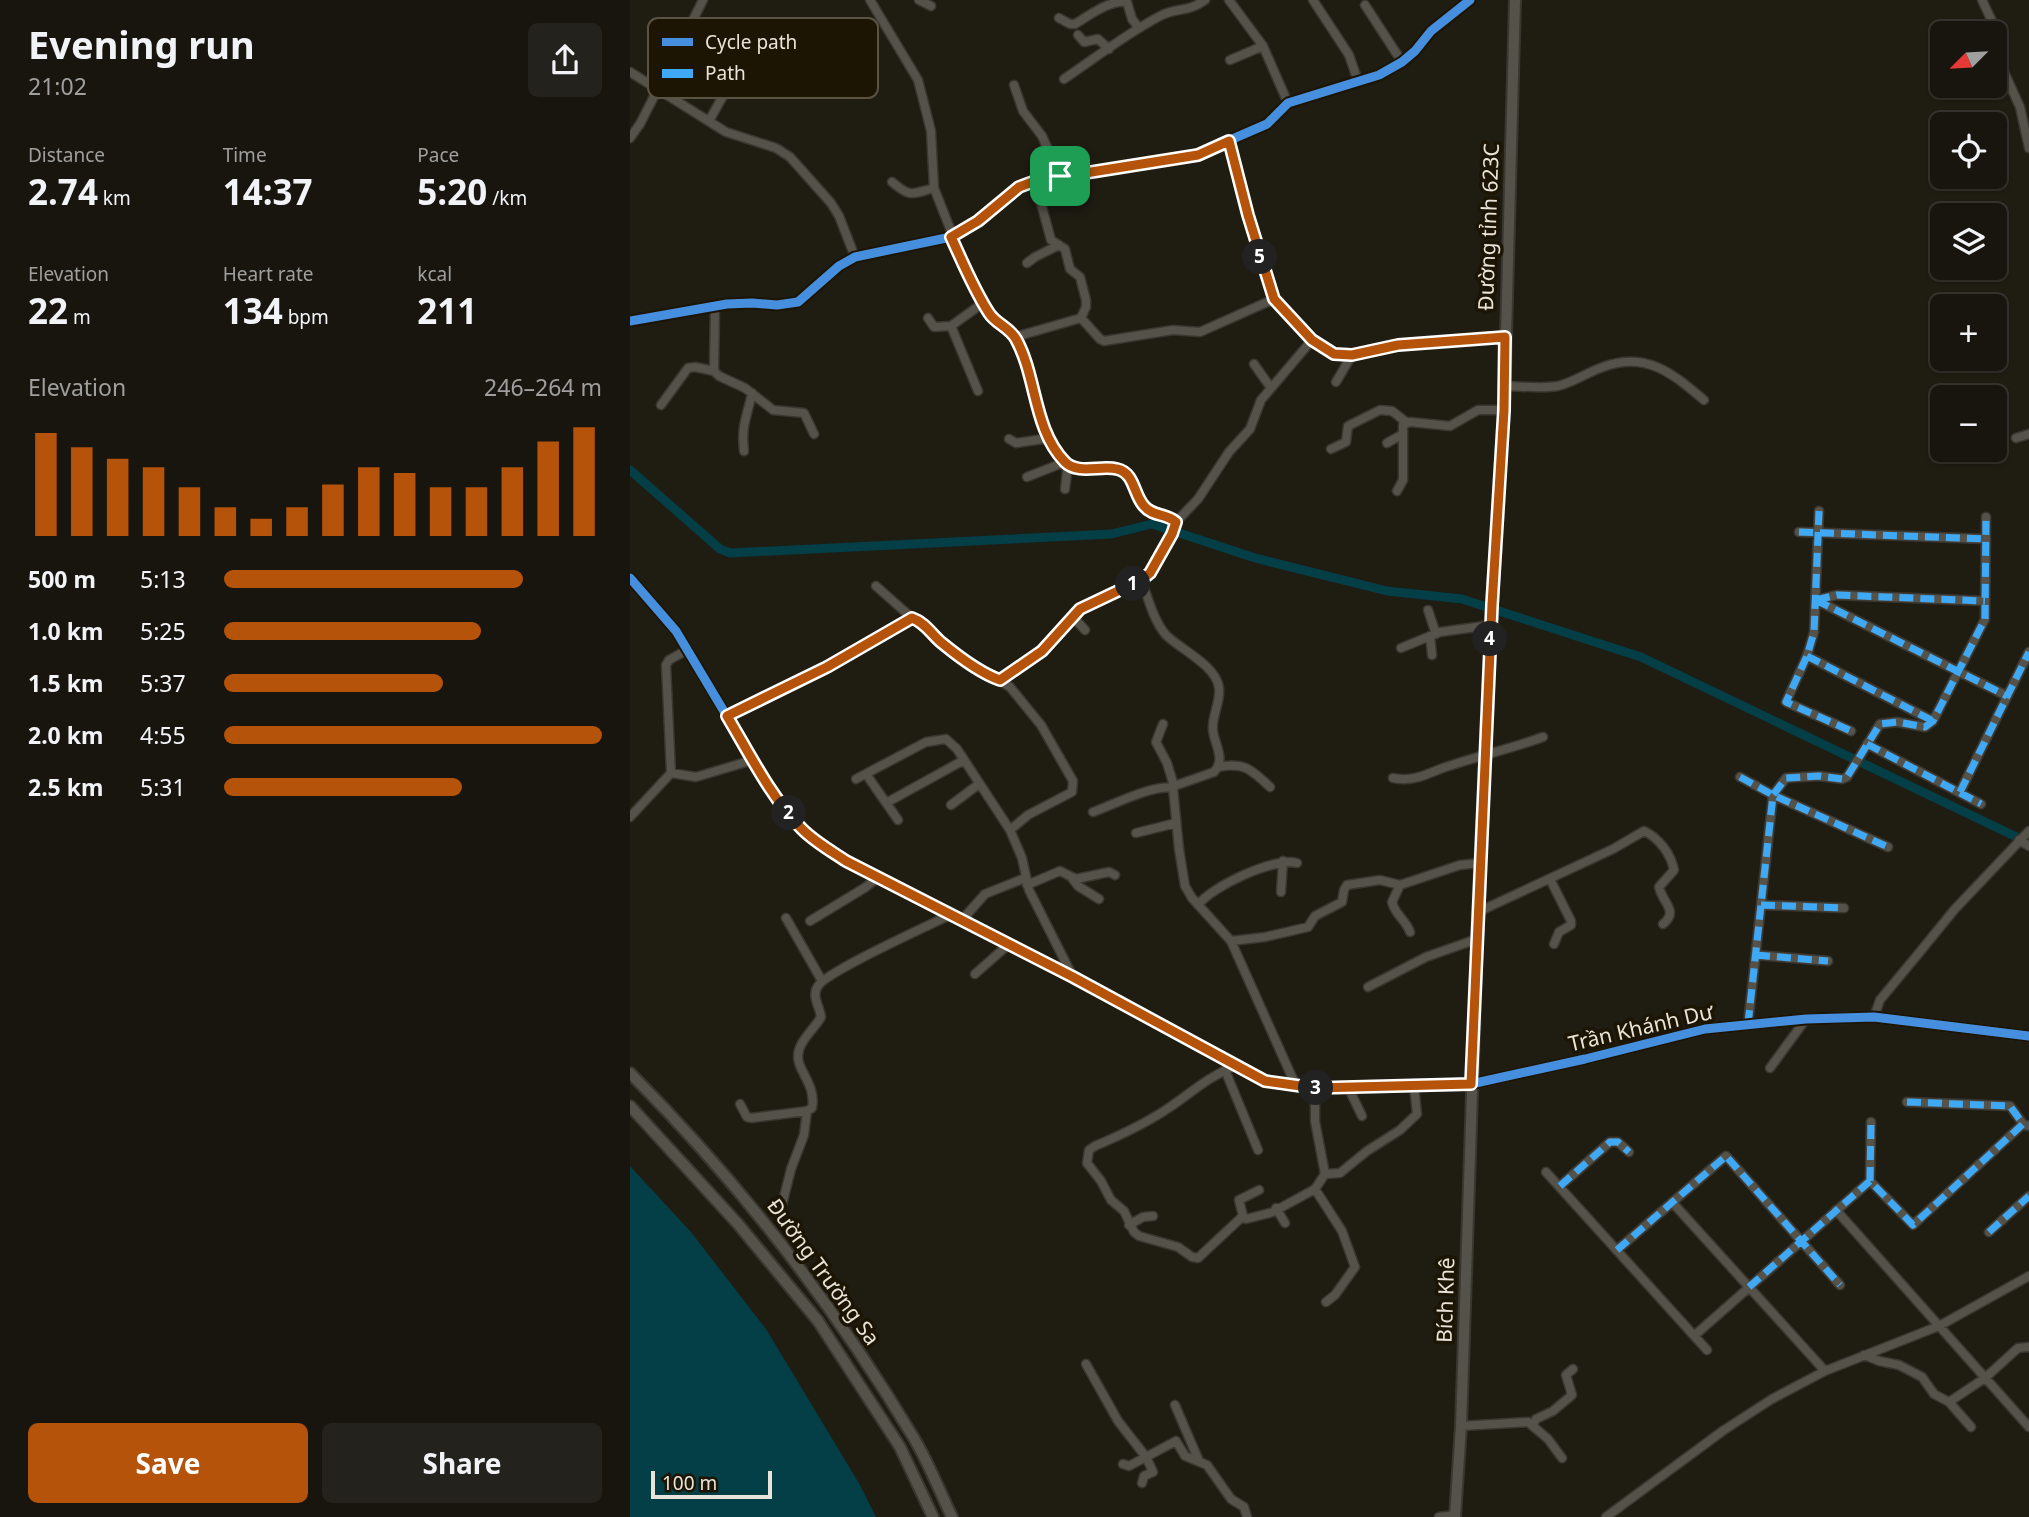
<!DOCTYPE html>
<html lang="en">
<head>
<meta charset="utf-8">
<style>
  :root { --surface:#17150e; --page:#24221c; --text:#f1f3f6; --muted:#9e9f9e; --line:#36342e; --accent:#b45309 }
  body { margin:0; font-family:"Noto Sans",sans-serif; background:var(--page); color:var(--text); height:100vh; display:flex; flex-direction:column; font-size:26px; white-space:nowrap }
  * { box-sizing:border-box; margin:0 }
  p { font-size:23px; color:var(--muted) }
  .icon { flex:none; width:38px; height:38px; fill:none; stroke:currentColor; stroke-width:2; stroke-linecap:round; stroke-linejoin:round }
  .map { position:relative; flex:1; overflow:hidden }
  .panel { display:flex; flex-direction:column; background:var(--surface); width:630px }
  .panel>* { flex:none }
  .needle { width:46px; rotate:246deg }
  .controls { position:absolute; left:1300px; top:21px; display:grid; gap:14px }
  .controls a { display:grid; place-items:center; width:77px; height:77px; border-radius:10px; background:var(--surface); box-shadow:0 2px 5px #0004,0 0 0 2px var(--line); font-size:35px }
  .scale { position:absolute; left:21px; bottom:18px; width:121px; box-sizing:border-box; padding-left:7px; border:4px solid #e9e4d9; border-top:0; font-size:19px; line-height:24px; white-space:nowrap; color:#e9e4d9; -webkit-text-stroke:5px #1c1504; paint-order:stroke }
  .pin { position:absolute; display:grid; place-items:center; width:60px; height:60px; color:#fff; margin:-30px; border-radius:14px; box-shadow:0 4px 10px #0006 }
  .km { position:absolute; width:35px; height:35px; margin:-18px; border-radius:50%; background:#222; color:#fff; font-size:19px; line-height:35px; text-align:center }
  .round { display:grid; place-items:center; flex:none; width:74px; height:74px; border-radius:10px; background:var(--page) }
  .overview { display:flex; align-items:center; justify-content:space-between; height:119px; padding:0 28px }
  h1 { font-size:38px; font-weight:700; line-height:52px }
  .stats { display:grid; grid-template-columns:repeat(3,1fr); gap:10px; height:119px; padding:7px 28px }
  .stats div { display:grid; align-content:center }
  .stats b { font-size:35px; font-weight:700 }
  .stats small { font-size:19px; font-weight:400 }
  .stats p { font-size:19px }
  .chart { height:196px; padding:14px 28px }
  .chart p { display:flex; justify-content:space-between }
  .chart svg { width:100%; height:126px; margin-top:7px; stroke:var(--accent); stroke-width:6 }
  .button { display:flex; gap:14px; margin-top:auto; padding:14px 28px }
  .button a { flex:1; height:80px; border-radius:10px; background:var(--accent); color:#fff; font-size:28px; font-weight:700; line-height:80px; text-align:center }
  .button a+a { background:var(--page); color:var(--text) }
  ul { padding:0 28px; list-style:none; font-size:23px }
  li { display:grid; grid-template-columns:112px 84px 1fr; align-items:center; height:52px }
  li i { height:18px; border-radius:9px; background:var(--accent) }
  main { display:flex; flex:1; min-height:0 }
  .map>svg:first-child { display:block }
  .water { fill:#043e46 }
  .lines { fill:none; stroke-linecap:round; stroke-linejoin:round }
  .canal { stroke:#043e46; stroke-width:9 }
  .minor-casing { stroke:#3a3630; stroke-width:11 }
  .tertiary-casing { stroke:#3a3630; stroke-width:13 }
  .secondary-casing { stroke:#3a3630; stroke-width:14 }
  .minor { stroke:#55524a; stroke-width:8 }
  .tertiary { stroke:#55524a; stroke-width:10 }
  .secondary { stroke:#55524a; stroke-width:10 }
  .quiet { stroke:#3fa9f5; stroke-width:7; stroke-dasharray:14 7; stroke-linecap:butt }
  .cycleway-casing { stroke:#1c1504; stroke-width:13 }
  .cycleway { stroke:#468fdf; stroke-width:9 }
  .route-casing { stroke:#fff; stroke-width:14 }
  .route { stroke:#b45309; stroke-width:9 }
  .labels { text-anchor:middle; stroke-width:7; stroke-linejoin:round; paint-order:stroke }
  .street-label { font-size:21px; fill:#e9e4d9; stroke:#1c1504 }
  .key { fill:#1c1504; stroke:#5a5344; stroke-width:2 }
  .key-label { font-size:19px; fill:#e9e4d9 }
</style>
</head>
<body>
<main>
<section class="panel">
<div class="overview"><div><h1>Evening run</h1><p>21:02</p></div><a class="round"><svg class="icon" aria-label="share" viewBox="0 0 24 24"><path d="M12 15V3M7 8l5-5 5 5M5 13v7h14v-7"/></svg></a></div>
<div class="stats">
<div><p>Distance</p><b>2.74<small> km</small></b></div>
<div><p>Time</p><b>14:37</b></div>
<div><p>Pace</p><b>5:20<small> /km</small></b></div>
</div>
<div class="stats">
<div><p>Elevation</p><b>22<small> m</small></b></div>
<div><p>Heart rate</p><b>134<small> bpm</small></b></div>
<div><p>kcal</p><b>211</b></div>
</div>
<div class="chart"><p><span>Elevation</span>246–264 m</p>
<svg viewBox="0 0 160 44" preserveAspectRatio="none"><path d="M5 44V8M15 44V13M25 44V17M35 44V20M45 44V27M55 44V34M65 44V38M75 44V34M85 44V26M95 44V20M105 44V22M115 44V27M125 44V27M135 44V20M145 44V11M155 44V6"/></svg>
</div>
<ul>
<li><b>500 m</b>5:13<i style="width:79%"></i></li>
<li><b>1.0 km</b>5:25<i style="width:68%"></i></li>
<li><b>1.5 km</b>5:37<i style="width:58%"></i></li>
<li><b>2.0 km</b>4:55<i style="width:100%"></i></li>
<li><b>2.5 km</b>5:31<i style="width:63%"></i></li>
</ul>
<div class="button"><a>Save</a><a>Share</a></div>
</section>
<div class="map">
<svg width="1399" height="1517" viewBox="0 0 1399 1517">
  <rect width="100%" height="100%" fill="#1f1c12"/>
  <!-- water -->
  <path class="water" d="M0 1166 61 1232 136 1329 230 1485 246 1517H0Z"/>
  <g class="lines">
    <!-- canal -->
    <path class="canal" d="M0 470 90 549 100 553 481 534 522 524 625 558 757 591 832 599 983 648 1011 657 1397 842"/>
    <defs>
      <path id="minor" d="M240 0 288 80 301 131 304 188 323 236
        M289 0 301 6
        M599 0 633 46 658 103
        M683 0 719 55 728 81
        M1352 0 1369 36 1374 72 1390 107 1399 148
        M735 5 772 62
        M429 18 440 24H445C460 15 479 0 497 2L502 19 509 28
        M448 35 454 42 468 39 479 49
        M600 60 633 46
        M0 72 96 132 146 148 160 157 201 203 209 216 225 257
        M434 79C465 58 496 34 530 16 547 7 557 13 575 0
        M384 85 393 111 412 136 430 176
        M79 121 118 51 128 41
        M0 138 10 124 73 0
        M599 141 618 215 644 299 682 340 704 354 722 355 768 345 875 337
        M405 181 421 240 435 249 440 269 450 277 456 300V307L451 318
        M262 182C281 198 281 194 304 188
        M321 237C333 263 344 289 359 313 366 324 379 327 386 339 407 377 403 429 435 462 448 475 471 465 487 469 505 473 503 494 514 506 523 517 536 513 546 522
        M397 263 405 257 429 245
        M85 307 84 371 89 376 115 388 143 410 174 413 184 434
        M298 318 304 327 321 326
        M0 321 97 304 122 303 147 305 168 302 209 266 225 257 321 237 348 221 389 187 405 181 568 154 637 124 658 103 749 75 772 62 785 51 801 31 840 0
        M385 337 451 318 470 339 474 341 543 330 570 332 644 299
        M624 364 641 388
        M706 382 722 355
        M874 386C891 386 911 389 928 386 944 382 958 372 973 367 1017 351 1043 374 1074 400
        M348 391 321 326 353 303
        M31 405 58 368 65 367 84 371
        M1386 438 1399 434
        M379 439 386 443 420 438
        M757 443 773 434
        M701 449 716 442 718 426 750 410 762 411 776 422
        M114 451C111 425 117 417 122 393
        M397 477 435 462
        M435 489 438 464
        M767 491 773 480V425L780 422 820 426 848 410H874
        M1189 511 1184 632 1177 656 1156 702 1221 731
        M1169 532 1356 539
        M511 580C518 597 524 622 536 635 550 649 587 666 589 688 591 702 581 717 583 731 585 746 596 759 584 772L544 786 543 788 549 849 555 886 562 898 601 941 666 1086
        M246 586 282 618
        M1186 600 1377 696
        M1186 600 1207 595 1355 601
        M798 610 806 634
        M443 617 455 630
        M800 636 802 655
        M771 648 810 632 861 625
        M1177 656 1303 721
        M370 680 412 651 450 609 511 580 520 573 526 564 542 534 546 522 568 499 599 452 620 429 631 400 682 340
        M97 715 197 667 282 618 295 625 310 642 327 654 380 687 411 725 443 781 442 792 398 815 380 830 392 858 399 890 443 977
        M533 724 526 742 537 763 544 786
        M1237 744 1351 804
        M588 767C614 762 621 769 640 787
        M41 773 36 665 39 660 57 650
        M236 774 268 820
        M1110 777 1143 795 1258 847
        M763 778C786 783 801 771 822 765 852 755 883 748 913 737
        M226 779 296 742 316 739 327 749 380 830
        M1330 792 1399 652
        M256 803 334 760
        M321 805 349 784
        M463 812C483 805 523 784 543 788
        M0 817 41 773 66 777 123 760
        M506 833 546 823
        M1389 840 1399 846
        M442 878 448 886 469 899
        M920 879 941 921V925L929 932 924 944
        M397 885 430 871 446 879 479 872 485 875
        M770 885 762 902C765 915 776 920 780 932
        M651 892 653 861
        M568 905C582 886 645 857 667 863
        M1131 905 1214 908
        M848 912 983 849 1014 831C1029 838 1041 854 1044 870L1029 887C1033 904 1049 911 1033 924
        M156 918 192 981
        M332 920 355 894 395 878
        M180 921 236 887 248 877
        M601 941 635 937 678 927 685 916 712 902 714 890 717 885 750 880 770 885 830 865 851 863
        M1126 955 1198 961
        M345 974 379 944
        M738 987 796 957 847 939
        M1244 1017 1250 1000 1289 953 1324 910 1399 831
        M1118 1024 1143 795 1156 778 1189 776 1212 779 1217 777 1250 724 1267 722 1295 727 1303 721 1355 619 1356 517
        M605 1066C576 1078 565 1090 540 1107 517 1123 491 1135 465 1146L459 1150 457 1163 471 1181 481 1200 494 1211 504 1232 509 1236 548 1247 562 1257 568 1258 613 1216
        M1140 1068 1176 1019
        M595 1070 628 1150
        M718 1087 732 1116
        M685 1089V1121L695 1174
        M1277 1102 1380 1106 1393 1124
        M110 1104 117 1117 121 1118 177 1111 182 1108C187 1082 163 1069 169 1050 172 1038 185 1028 191 1017 190 1007 181 996 188 986 197 971 300 925 322 914
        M916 1172 1077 1350
        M1240 1181 1241 1122
        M930 1186 980 1142H988L999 1152
        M685 1189 712 1231 725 1267 705 1295 696 1302
        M629 1190 609 1200 613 1216 616 1219 643 1212 685 1189 695 1174 710 1173 737 1151 770 1130 787 1114 784 1086
        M1042 1202 1195 1371
        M646 1208 655 1223
        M151 1209 161 1169 174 1135 177 1111
        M1206 1210 1399 1427
        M499 1225 513 1217 523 1216
        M1359 1232 1399 1196
        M987 1250 1096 1156 1210 1285
        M1065 1335 1240 1181 1283 1225 1393 1124 1399 1126
        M1234 1355 1249 1361 1269 1365 1292 1377 1304 1394 1319 1402 1355 1378 1388 1348 1399 1347
        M456 1364 488 1421 516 1457 546 1441 555 1456 577 1465 601 1499 614 1507 617 1517
        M1319 1402 1341 1427
        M545 1405 569 1461
        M903 1425 906 1419 923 1411 942 1395 936 1375 943 1369
        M831 1426 898 1422 918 1439 932 1458
        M493 1464 499 1466 516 1457 523 1472 514 1476 512 1483
        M809 1517 825 1515
        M976 1517 1094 1430 1142 1399 1195 1371 1309 1326 1399 1276"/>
      <path id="tertiary" d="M0 578 46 631 123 760 157 811 173 830 216 861 443 977 635 1081 648 1084 685 1089 841 1084 955 1059 1075 1029 1176 1019 1244 1017 1399 1036"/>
      <path id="secondary" d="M0 1073C108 1181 203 1304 282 1435 298 1461 309 1490 322 1517
        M0 1106 108 1224 188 1321 270 1447 303 1517
        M825 1517 831 1426 848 912 862 605 874 410 885 0"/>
    </defs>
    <!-- minor casing -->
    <use href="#minor" class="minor-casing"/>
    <!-- tertiary casing -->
    <use href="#tertiary" class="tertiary-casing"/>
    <!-- secondary casing -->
    <use href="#secondary" class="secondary-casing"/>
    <!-- minor -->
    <use href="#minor" class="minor"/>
    <!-- tertiary -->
    <use href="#tertiary" class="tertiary"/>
    <!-- secondary -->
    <use href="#secondary" class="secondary"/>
    <!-- quiet -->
    <path class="quiet" d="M1189 511 1184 632 1177 656 1156 702 1221 731
      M1169 532 1356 539
      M1186 600 1377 696
      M1186 600 1207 595 1355 601
      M1177 656 1303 721
      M1237 744 1351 804
      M1110 777 1143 795 1258 847
      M1330 792 1399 652
      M1131 905 1214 908
      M1126 955 1198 961
      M1118 1024 1143 795 1156 778 1189 776 1212 779 1217 777 1250 724 1267 722 1295 727 1303 721 1355 619 1356 517
      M1277 1102 1380 1106 1393 1124
      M1240 1181 1241 1122
      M930 1186 980 1142H988L999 1152
      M1359 1232 1399 1196
      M987 1250 1096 1156 1210 1285
      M1119 1287 1240 1181 1283 1225 1393 1124 1399 1126"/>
    <defs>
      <path id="cycleway" d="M0 321 97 304 122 303 147 305 168 302 209 266 225 257 321 237 348 221 389 187 405 181 568 154 637 124 658 103 749 75 772 62 785 51 801 31 840 0
        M0 578 46 631 123 760 157 811 173 830 216 861 443 977 635 1081 648 1084 685 1089 841 1084 955 1059 1075 1029 1176 1019 1244 1017 1399 1036"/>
    </defs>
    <!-- cycleway casing -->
    <use href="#cycleway" class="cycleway-casing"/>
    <!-- cycleway -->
    <use href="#cycleway" class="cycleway"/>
  </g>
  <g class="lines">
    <defs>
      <path id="route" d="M599 141 618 215 644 299 682 340 704 354 722 355 768 345 875 337 874 410 862 605 841 1084 685 1088 635 1081 443 977 216 861C201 851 185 842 172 829 142 799 119 753 97 716L197 667 282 618C296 623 302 635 312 643 329 657 350 673 370 680L412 651 450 609 511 580 520 573 542 534 546 522C536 513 523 517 514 506 503 494 505 473 487 469 471 465 448 475 435 462 403 429 407 377 386 339 379 327 366 324 359 313 344 290 333 263 321 237L348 221 389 187 405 181 568 155Z"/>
    </defs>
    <!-- route casing -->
    <use href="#route" class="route-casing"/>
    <!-- route -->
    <use href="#route" class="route"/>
  </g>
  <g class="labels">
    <!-- street labels -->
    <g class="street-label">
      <text transform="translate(859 227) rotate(-88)" y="7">Đường tỉnh 623C</text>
      <text transform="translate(1011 1028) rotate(-13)" y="7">Trần Khánh Dư</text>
      <text transform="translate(193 1272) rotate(54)" y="7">Đường Trường Sa</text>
      <text transform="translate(816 1300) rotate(-88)" y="7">Bích Khê</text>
    </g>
  </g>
  <!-- legend -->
  <rect x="18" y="18" width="230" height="80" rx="10" class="key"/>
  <rect x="32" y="38" width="31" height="8" fill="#468fdf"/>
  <rect x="32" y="69" width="31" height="9" fill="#3fa9f5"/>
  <g class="key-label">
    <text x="75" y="49">Cycle path</text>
    <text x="75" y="80">Path</text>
  </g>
</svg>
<div class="controls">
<a><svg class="needle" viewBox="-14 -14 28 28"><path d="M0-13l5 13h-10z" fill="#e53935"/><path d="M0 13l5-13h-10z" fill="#9e9f9e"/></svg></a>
<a><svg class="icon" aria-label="locate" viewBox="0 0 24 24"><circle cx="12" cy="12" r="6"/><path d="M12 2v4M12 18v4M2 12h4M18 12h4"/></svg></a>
<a><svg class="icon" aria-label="layers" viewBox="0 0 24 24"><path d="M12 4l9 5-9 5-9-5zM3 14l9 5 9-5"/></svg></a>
<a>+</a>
<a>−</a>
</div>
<div class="scale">100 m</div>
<div class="pin" style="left:430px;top:176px;background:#1e9e55"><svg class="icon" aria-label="arrive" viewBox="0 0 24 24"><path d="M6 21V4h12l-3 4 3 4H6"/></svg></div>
<b class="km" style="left:503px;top:584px">1</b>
<b class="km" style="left:159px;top:813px">2</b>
<b class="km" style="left:686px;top:1088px">3</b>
<b class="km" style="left:860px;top:639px">4</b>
<b class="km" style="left:630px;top:257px">5</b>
</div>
</main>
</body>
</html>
